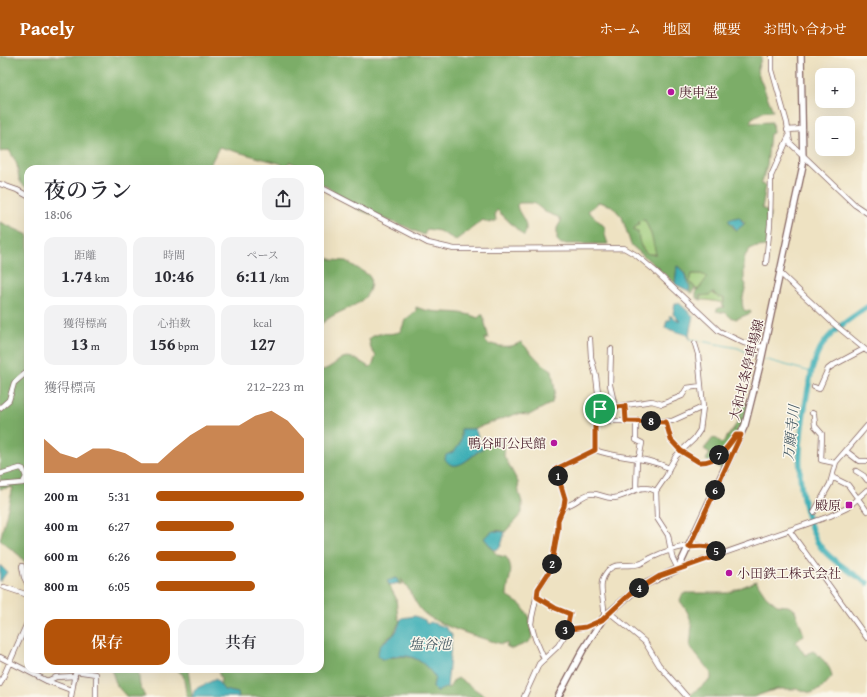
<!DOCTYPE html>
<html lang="ja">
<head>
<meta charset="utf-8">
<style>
  :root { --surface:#fff; --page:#f2f2f3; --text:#2b2b33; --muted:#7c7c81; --accent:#b45309 }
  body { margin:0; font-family:"Gentium Book Plus","Noto Serif JP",serif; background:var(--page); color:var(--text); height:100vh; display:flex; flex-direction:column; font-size:15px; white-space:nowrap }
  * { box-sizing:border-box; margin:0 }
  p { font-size:13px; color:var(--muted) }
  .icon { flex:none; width:22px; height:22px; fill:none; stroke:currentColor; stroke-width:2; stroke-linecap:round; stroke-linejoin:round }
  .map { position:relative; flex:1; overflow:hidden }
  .sheet { position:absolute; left:24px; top:109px; width:300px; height:508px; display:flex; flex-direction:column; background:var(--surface); border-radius:12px; box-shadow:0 4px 16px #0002 }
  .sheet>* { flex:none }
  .fabs { position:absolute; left:815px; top:12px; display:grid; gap:8px }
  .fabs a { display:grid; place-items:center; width:40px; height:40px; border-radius:8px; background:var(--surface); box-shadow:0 4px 16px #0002; font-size:20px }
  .pin { position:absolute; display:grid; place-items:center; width:34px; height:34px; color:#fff; margin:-17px; border:2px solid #fff; border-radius:50%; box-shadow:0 1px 4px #0007 }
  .km { position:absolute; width:20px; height:20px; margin:-10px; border-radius:50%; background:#222; color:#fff; font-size:11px; line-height:20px; text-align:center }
  .round { display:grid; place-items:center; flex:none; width:42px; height:42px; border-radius:12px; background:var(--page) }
  .headline { display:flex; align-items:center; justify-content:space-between; height:68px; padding:0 20px }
  h1 { font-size:22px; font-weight:600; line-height:30px }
  .metrics { display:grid; grid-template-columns:repeat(3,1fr); gap:6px; height:68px; padding:4px 20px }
  .metrics div { display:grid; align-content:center; border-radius:10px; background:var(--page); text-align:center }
  .metrics b { font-size:17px; font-weight:600 }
  .metrics small { font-size:11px; font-weight:400 }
  .metrics p { font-size:11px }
  .chart { height:112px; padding:8px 20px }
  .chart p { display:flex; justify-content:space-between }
  .chart svg { width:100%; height:72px; margin-top:4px; fill:var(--accent); opacity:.7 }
  .cta { display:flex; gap:8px; margin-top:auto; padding:8px 20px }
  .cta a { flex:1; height:46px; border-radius:12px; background:var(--accent); color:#fff; font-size:16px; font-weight:600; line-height:46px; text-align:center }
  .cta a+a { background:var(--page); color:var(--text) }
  ul { padding:0 20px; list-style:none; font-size:13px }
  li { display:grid; grid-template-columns:64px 48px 1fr; align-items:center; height:30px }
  li i { height:10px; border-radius:5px; background:var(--accent) }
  header { display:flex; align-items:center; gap:24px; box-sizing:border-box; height:56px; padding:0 20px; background:var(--accent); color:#fff }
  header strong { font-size:19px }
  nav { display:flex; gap:22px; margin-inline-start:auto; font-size:14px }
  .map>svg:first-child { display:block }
  .green { fill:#9bc977; stroke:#727451 }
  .forest { fill:#7cad68; stroke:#63664a; fill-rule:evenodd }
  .water { fill:#3eafb6; stroke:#446770 }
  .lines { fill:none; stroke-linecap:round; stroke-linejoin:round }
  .stream { stroke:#3eafb6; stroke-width:1 }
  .river { stroke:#3eafb6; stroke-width:5.5 }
  .minor-casing { stroke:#836360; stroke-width:6 }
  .major-casing { stroke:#836360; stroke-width:8 }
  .minor { stroke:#fff; stroke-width:4.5 }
  .major { stroke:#fff; stroke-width:5.5 }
  .route-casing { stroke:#fff; stroke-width:8 }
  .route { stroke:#b45309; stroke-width:5 }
  .poi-dot { fill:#b5179e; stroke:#fbf7ec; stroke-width:1.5 }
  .labels { text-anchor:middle; stroke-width:3; stroke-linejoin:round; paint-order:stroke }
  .poi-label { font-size:13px; fill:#4a1f2b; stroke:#fbf7ec; text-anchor:start }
  .street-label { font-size:13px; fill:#4a1f2b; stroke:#fbf7ec }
  .water-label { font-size:14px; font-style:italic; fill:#455963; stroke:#fbf7ec }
</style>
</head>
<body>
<header>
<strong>Pacely</strong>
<nav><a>ホーム</a><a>地図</a><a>概要</a><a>お問い合わせ</a></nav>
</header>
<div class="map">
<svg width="867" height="641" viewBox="0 0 867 641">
  <rect width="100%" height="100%" fill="#fbf7ec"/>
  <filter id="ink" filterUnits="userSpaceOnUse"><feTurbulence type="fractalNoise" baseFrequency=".025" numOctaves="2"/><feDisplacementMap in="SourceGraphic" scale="8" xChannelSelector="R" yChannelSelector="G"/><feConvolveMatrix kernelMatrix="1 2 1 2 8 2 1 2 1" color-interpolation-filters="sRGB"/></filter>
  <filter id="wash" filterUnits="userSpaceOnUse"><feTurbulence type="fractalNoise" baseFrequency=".012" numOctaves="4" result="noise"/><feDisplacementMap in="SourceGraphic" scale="16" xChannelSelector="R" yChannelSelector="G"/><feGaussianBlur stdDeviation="0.9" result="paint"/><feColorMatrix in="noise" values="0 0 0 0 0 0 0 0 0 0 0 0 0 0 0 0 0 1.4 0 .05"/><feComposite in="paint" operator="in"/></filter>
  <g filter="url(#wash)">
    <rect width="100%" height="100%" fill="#eee2c2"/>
    <!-- green -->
    <path class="green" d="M639 164H645L651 178 657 198H647L639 187 638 176 634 175V172L637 170Z
      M692 218H701L706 220V225L697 234 690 226Z
      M711 236 718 241 724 242V247L707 244H701L698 242Z"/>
    <!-- forest -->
    <path class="forest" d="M0 0H762L757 15 773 55H765L752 62 750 67 772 66 773 77 770 78 767 109 761 128 766 130 762 152 770 157 766 190 751 192 745 200 744 206V225L746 229 742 245 743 252 745 255 750 254 751 257 736 263 730 261 726 257 716 255 718 252 725 251 721 249 724 247V242L718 241 713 236 710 239 699 240 701 244 696 242V233L698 234 706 223V220L701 218H692L690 226 695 232 691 238 689 235 690 234C689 227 685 213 677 210L675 227 631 189 622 161 612 150 599 146 588 155 605 171V179L608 188H561L557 184V172L561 165 558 161 545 156 534 147H519L517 149C518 160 531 165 524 180L497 154 495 157 496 165 489 167 483 164 456 184 439 175 427 173 424 179 404 170 359 154 320 126V113H301L300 110 289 106 286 113H282V108L219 91 208 113 182 111 175 113H28V132C17 127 19 119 17 109 15 104 12 99 9 94L0 96ZM739 161 745 167 736 175 728 164ZM645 164 651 178 656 198C642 201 639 187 638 176L634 175V172L639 168 638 165Z
      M0 166 28 179V510L20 500 0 484 13 431 0 433Z
      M320 199 333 204 346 205 370 220C375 243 353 250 336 258 330 261 325 265 320 269Z
      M416 251C436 260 458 252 478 262L481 259H483L489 283 485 282V285L489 289 491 288C501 291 511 292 521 286L541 307 552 314 555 335 552 347 529 359 516 358 473 373H461C462 386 459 394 446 399L445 403 451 409C471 412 486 378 505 385L504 400 518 426 519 437 522 446V457L505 476C497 472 489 476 484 482L497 499 506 501C516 514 507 525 507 540L521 549 529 560 532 582 527 587 512 593 506 590 508 588 504 587 502 588C484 583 431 568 421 554 413 544 411 534 401 523L403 528H398L397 522 387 525 396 542 398 562 400 565 393 579C384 584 378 588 378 599L381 603C386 603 392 601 397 601 415 598 425 608 435 621L433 631 436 636 447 631 449 632 454 624 459 622 486 641H239L238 637 224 634 220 629 221 623 217 613H320V315C344 308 338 290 369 311L372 310 376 300 371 293 369 283C381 273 390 281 401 275L405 264 416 255Z
      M741 346H747L750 351 743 368 735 378 733 388 735 389 722 413 706 404 710 397 704 393 713 382 717 383 722 387C725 384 738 367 739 363 740 357 739 351 741 346Z
      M756 525 766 540 777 549 788 550 795 554 804 579 796 586 805 599 813 595C821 601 831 610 832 621L821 633 811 637 798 633H777L753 641H690L689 640 711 623V617L690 591C692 570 694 563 680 545L682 539 686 537H728Z
      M111 613H138L140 630 145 641H127L117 630Z
      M176 613H188L192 641H187L183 619Z"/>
    <!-- water -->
    <path class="water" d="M739 161 744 168 737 174 728 164Z
      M677 210C683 213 692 230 689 235L675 228Z
      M675 247H679L693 260 689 278 690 283H689L687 279 665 272 667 264H671L669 260H671L681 266 673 258Z
      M461 373H475L483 392C472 398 456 420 445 403L446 399C459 395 462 386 461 373Z
      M493 475 505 476 501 490 496 494 493 493 484 482Z
      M0 509 7 516 0 526Z
      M396 522 399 527 390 529 387 525Z
      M415 560 425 564 426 567 428 568 430 566 445 571 452 579 447 631 436 636 433 631 435 621C421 602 409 595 385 603H381L378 599C379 583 389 586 395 577 399 572 399 566 402 562Z
      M216 623 224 634 238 637 239 641H192L195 633Z"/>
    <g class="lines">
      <!-- stream -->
      <path class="stream" d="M690 283 738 292 759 302
        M764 303 811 316"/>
      <!-- river -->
      <path class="river" d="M867 251C850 263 830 275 820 293 812 308 810 323 807 339 799 381 795 421 808 462 811 471 814 482 820 490 831 505 852 516 867 527"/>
    </g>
  </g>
  <g filter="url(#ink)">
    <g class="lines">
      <defs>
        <path id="minor" d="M772 0V14L787 67 790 87 855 149 867 157
          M787 74 803 73
          M0 128 17 134 28 140
          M320 131 428 187 454 193 624 192 636 199 654 214 719 275 744 287 764 291
          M766 207 770 168 771 120 788 82
          M780 217 833 267 867 295
          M590 283 591 301 596 320 600 353 595 369V394
          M695 288 698 298 703 351 700 374 694 383 676 400 669 412 667 419 656 435 657 462 668 479 672 501 678 513 830 460 847 452 867 434
          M611 293 610 329 615 351
          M814 331 819 333 828 313 832 310 864 293
          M625 350 626 365
          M0 352 9 344 14 327 28 315
          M600 353 652 345 662 348 682 340 687 332 701 330
          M812 357 814 358 815 370 822 378 821 404 835 407
          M597 365H672L703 351
          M636 365V384L642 387 639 403
          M666 366 671 384 681 395 699 406C717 407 727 392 736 379H741
          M846 395 859 405H867
          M856 415 864 420 867 424
          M0 418 20 412 23 413 26 421 23 427 0 429
          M832 421 848 429 867 455
          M636 433 637 402
          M564 450 565 443 556 413 595 394C619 403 645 400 669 412
          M814 456 830 428 836 406 867 370
          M789 474 867 582
          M22 510 24 521 28 529
          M4 531 28 539
          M537 541 555 552 570 558 566 576
          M609 556 645 586 659 609 687 641
          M604 561C606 547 596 530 606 517 615 504 627 512 639 508 644 507 648 503 653 501 670 493 705 481 719 499
          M0 601 47 625 71 634
          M544 603 535 582 531 568 532 561 538 533 551 513 558 473V464L564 450C575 449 579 441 589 438 598 436 605 443 614 442 629 440 640 426 656 435
          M75 615 96 618V641
          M47 625 56 621 75 620
          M0 628 28 565
          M71 641 75 617
          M524 641 539 608 558 590 568 574 586 571 602 564"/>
        <path id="major" d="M558 641 583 594 604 561 639 531 678 513 745 369 761 305 803 109 801 0"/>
      </defs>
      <!-- minor casing -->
      <use href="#minor" class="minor-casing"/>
      <!-- major casing -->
      <use href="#major" class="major-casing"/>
      <!-- minor -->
      <use href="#minor" class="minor"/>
      <!-- major -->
      <use href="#major" class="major"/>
    </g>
  </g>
  <g class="lines" filter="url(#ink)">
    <defs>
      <path id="route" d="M625 350 626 365 666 366 671 384 681 395 699 406C717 407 727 392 736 379H741L689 491C701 490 711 488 719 499L660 520 630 538 602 564 586 571 570 573 566 576 570 558 555 552 537 541 538 533 551 513 558 473V464L564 450 565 443 556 413 595 394V369L600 353Z"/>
    </defs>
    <!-- route casing -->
    <use href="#route" class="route-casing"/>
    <!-- route -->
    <use href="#route" class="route"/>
  </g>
  <!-- markers -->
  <g class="poi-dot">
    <circle cx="671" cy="36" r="4"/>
    <circle cx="554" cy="387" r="4"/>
    <rect x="845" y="445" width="8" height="8" rx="2"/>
    <circle cx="729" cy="517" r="4"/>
  </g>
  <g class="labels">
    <!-- poi labels -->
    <g class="poi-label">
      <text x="679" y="41">庚申堂</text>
      <text x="546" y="392" text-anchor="end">鴨谷町公民館</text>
      <text x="841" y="454" text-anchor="end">殿原</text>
      <text x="737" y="522">小田鉄工株式会社</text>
    </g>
    <!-- street labels -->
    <g class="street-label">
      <text transform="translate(746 314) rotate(-76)" y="5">大和北条停車場線</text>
    </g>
    <!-- water labels -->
    <g class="water-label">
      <text transform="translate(791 377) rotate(-84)" y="5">万願寺川</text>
      <text x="430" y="593">塩谷池</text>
    </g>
  </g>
</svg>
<div class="fabs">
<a>+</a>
<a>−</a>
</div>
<div class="pin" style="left:600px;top:353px;background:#1e9e55"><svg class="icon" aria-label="arrive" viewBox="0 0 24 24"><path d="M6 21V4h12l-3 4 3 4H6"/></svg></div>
<b class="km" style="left:558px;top:420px">1</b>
<b class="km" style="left:552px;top:508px">2</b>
<b class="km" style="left:565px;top:574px">3</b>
<b class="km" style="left:639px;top:532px">4</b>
<b class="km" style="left:716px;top:495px">5</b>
<b class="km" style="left:715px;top:434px">6</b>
<b class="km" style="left:719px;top:399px">7</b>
<b class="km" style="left:651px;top:365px">8</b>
<section class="sheet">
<div class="headline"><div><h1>夜のラン</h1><p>18:06</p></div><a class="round"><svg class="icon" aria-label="share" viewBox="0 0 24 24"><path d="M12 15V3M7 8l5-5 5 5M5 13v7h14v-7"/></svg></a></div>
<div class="metrics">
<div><p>距離</p><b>1.74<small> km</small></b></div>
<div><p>時間</p><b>10:46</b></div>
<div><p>ペース</p><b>6:11<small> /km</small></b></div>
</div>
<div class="metrics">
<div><p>獲得標高</p><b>13<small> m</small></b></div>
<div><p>心拍数</p><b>156<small> bpm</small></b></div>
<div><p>kcal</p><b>127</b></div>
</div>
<div class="chart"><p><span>獲得標高</span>212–223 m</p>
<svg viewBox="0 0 160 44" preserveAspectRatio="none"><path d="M0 44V23L10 32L20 35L30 29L40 29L50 32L60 38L70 38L80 29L90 21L100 15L110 15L120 15L130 9L140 6L150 12L160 23V44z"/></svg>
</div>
<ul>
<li><b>200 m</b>5:31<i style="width:100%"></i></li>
<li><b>400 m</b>6:27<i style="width:53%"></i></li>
<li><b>600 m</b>6:26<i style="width:54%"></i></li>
<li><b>800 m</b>6:05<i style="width:67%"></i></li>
</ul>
<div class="cta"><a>保存</a><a>共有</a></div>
</section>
</div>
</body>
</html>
